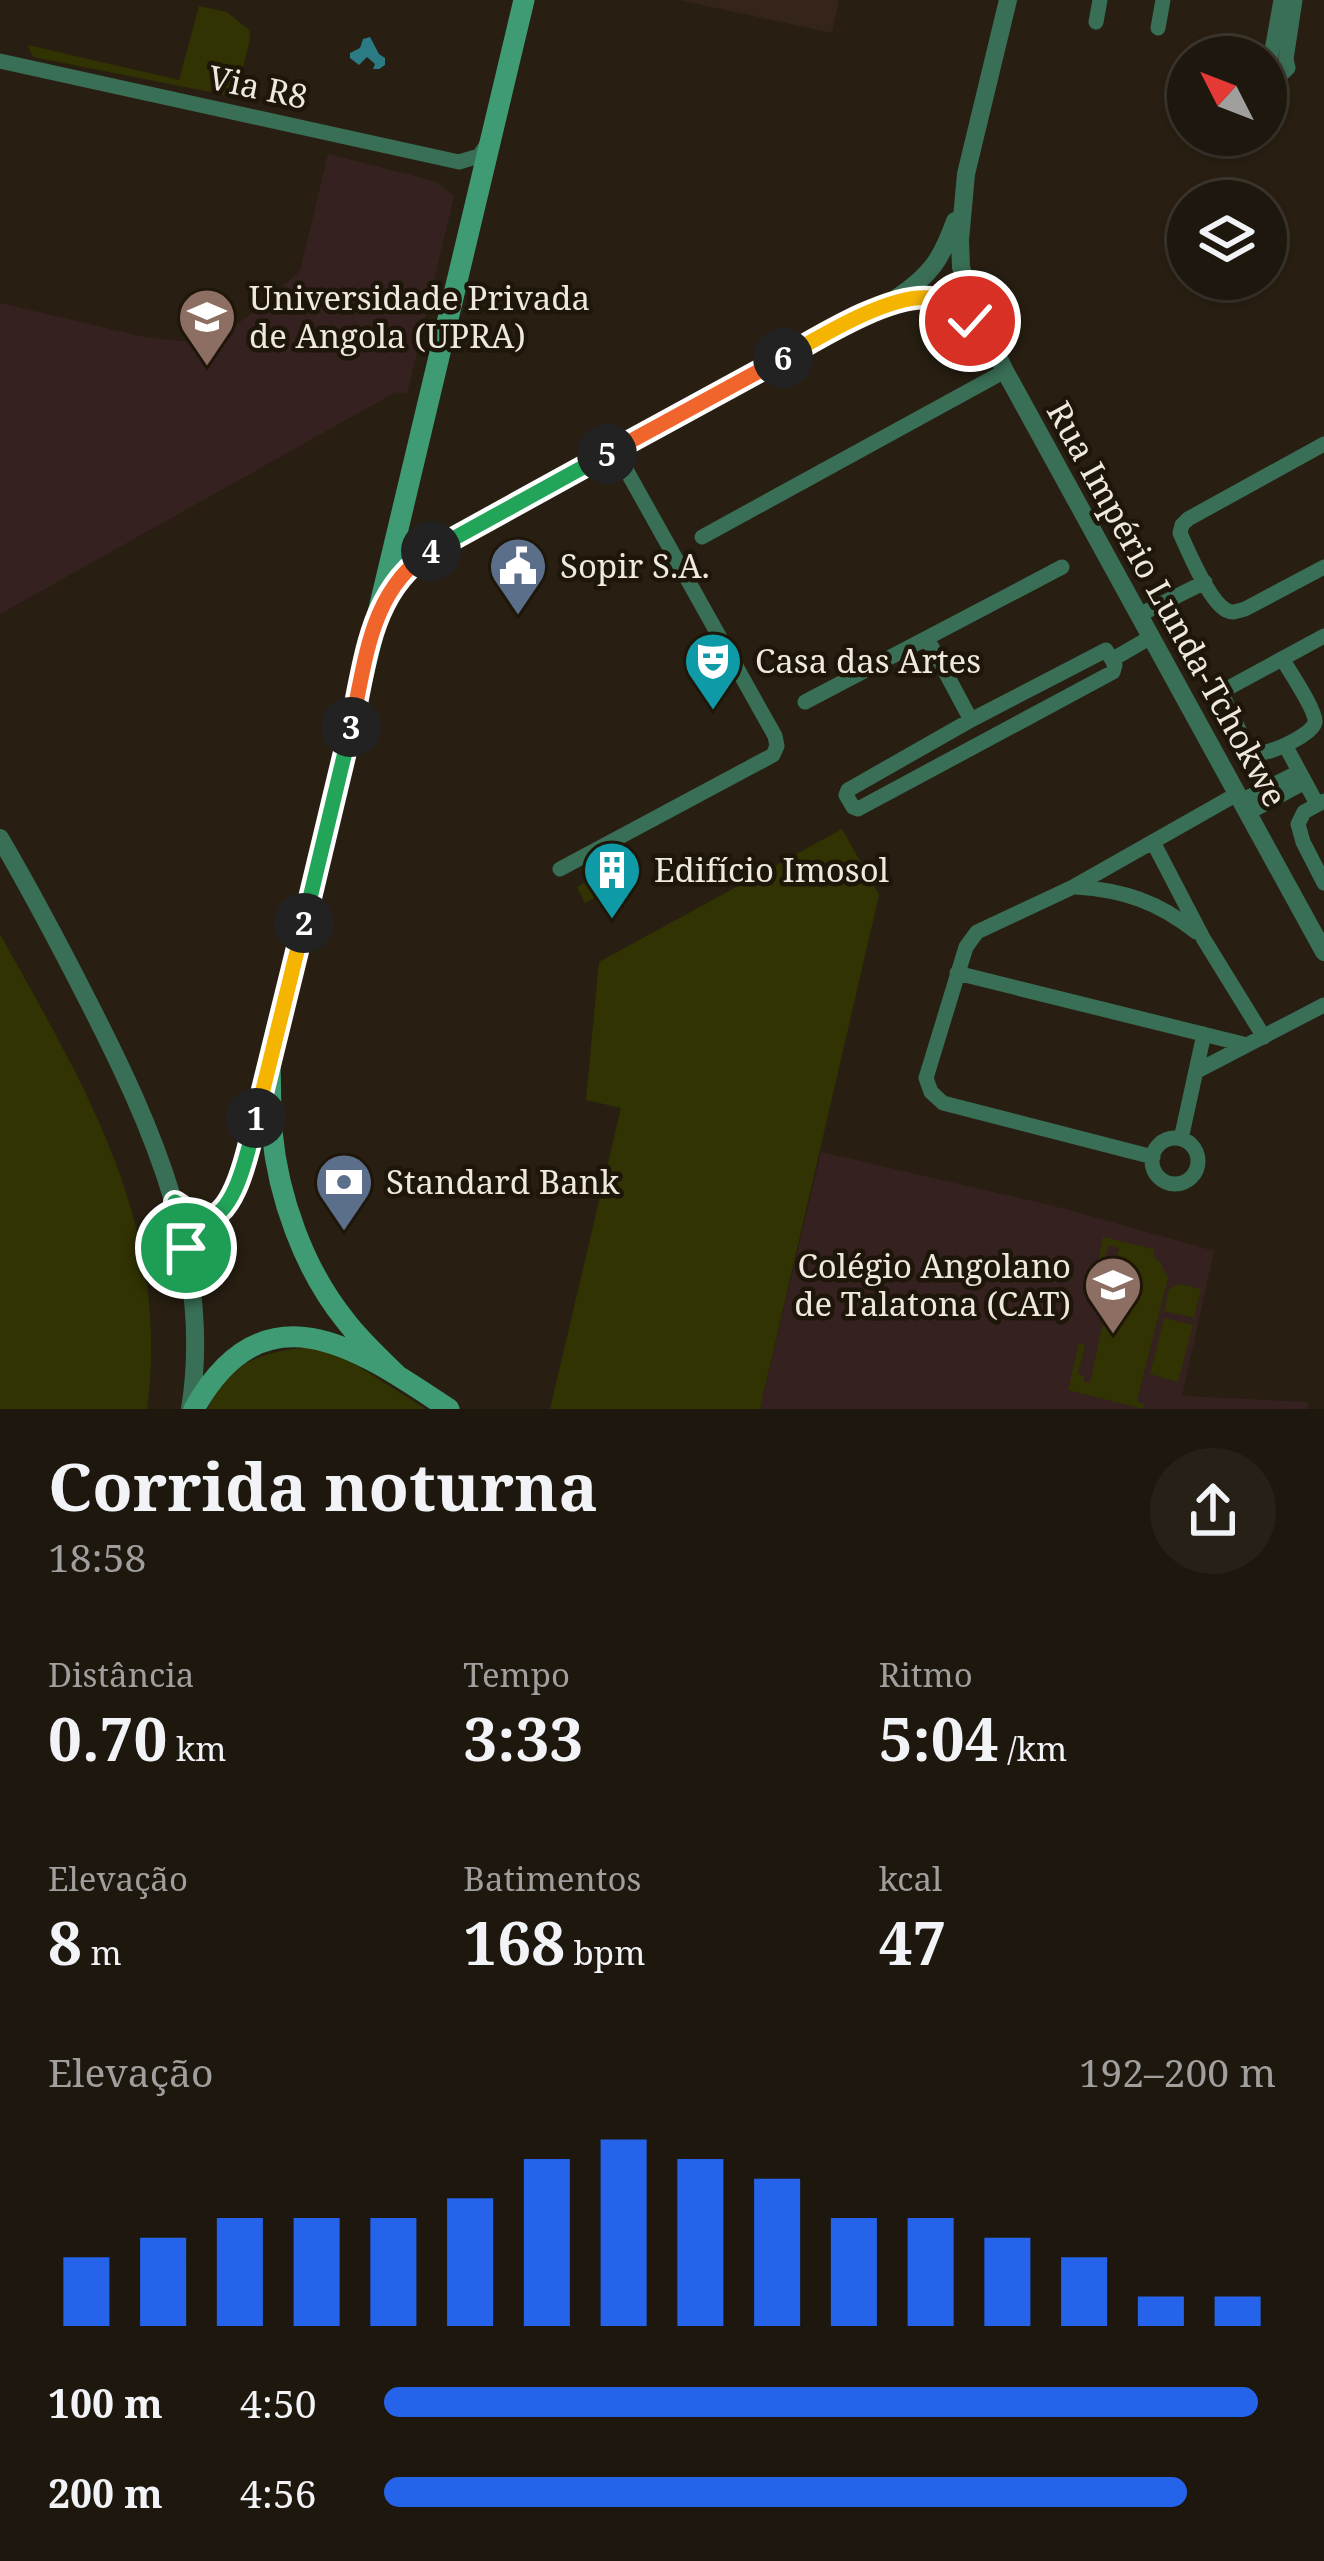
<!DOCTYPE html>
<html lang="pt">
<head>
<meta charset="utf-8">
<style>
  :root { --surface:#1e170e; --page:#262017; --text:#f1f3f6; --muted:#a19f9e; --line:#3c362e; --accent:#2563eb }
  body { margin:0; font-family:"Noto Serif",serif; background:var(--page); color:var(--text); height:100vh; display:flex; flex-direction:column; font-size:45px; white-space:nowrap }
  * { box-sizing:border-box; margin:0 }
  p { font-size:39px; color:var(--muted) }
  .icon { flex:none; width:66px; height:66px; fill:none; stroke:currentColor; stroke-width:2; stroke-linecap:round; stroke-linejoin:round }
  .map { position:relative; height:1409px; overflow:hidden }
  .panel { display:flex; flex-direction:column; background:var(--surface); flex:1 }
  .panel>* { flex:none }
  .needle { width:78px; rotate:312deg }
  .buttons { position:absolute; left:1167px; top:36px; display:grid; gap:24px }
  .buttons a { display:grid; place-items:center; width:120px; height:120px; border-radius:50%; background:var(--surface); box-shadow:0 3px 9px #0004,0 0 0 3px var(--line); font-size:60px }
  .pin { position:absolute; display:grid; place-items:center; width:102px; height:102px; color:#fff; margin:-51px; border:6px solid #fff; border-radius:50%; box-shadow:0 3px 12px #0007 }
  .km { position:absolute; width:60px; height:60px; margin:-30px; border-radius:50%; background:#222; color:#fff; font-size:33px; line-height:60px; text-align:center }
  .round { display:grid; place-items:center; flex:none; width:126px; height:126px; border-radius:63px; background:var(--page) }
  .head { display:flex; align-items:center; justify-content:space-between; height:204px; padding:0 48px }
  h1 { font-size:66px; font-weight:700; line-height:90px }
  .metrics { display:grid; grid-template-columns:repeat(3,1fr); gap:18px; height:204px; padding:12px 48px }
  .metrics div { display:grid; align-content:center }
  .metrics b { font-size:60px; font-weight:700 }
  .metrics small { font-size:33px; font-weight:400 }
  .metrics p { font-size:33px }
  .chart { height:336px; padding:24px 48px }
  .chart p { display:flex; justify-content:space-between }
  .chart svg { width:100%; height:216px; margin-top:12px; stroke:var(--accent); stroke-width:6 }
  ul { padding:0 48px; list-style:none; font-size:39px }
  li { display:grid; grid-template-columns:192px 144px 1fr; align-items:center; height:90px }
  li i { height:30px; border-radius:15px; background:var(--accent) }
  .map>svg:first-child { display:block }
  .industrial { fill:#34241a }
  .education { fill:#352220 }
  .green { fill:#313302 }
  .water { fill:#2b7b85 }
  .lines { fill:none; stroke-linecap:round; stroke-linejoin:round }
  .minor { stroke:#396f56; stroke-width:15 }
  .tertiary { stroke:#396f56; stroke-width:18 }
  .secondary { stroke:#3f9b74; stroke-width:21 }
  .split-1-casing { stroke:#fff; stroke-width:24 }
  .split-2-casing { stroke:#fff; stroke-width:24 }
  .split-3-casing { stroke:#fff; stroke-width:24 }
  .split-4-casing { stroke:#fff; stroke-width:24 }
  .split-5-casing { stroke:#fff; stroke-width:24 }
  .split-6-casing { stroke:#fff; stroke-width:24 }
  .split-7-casing { stroke:#fff; stroke-width:24 }
  .split-1 { stroke:#22a559; stroke-width:15 }
  .split-2 { stroke:#f5b400; stroke-width:15 }
  .split-3 { stroke:#22a559; stroke-width:15 }
  .split-4 { stroke:#f0652b; stroke-width:15 }
  .split-5 { stroke:#22a559; stroke-width:15 }
  .split-6 { stroke:#f0652b; stroke-width:15 }
  .split-7 { stroke:#f5b400; stroke-width:15 }
  .labels { text-anchor:middle; stroke-width:9; stroke-linejoin:round; paint-order:stroke }
  .street-label { font-size:33px; fill:#eee8df; stroke:#1e1609 }
  .poi-label { font-size:33px; fill:#eee8df; stroke:#1e1609; text-anchor:start }
</style>
</head>
<body>
<div class="map">
<svg width="1324" height="1409" viewBox="0 0 1324 1409">
  <rect width="100%" height="100%" fill="#281f12"/>
  <!-- industrial -->
  <path class="industrial" d="M679 0H839L832 33Z"/>
  <!-- education -->
  <path class="education" d="M328 154 434 181 454 196 407 394 396 392 0 614V303L144 337 209 344 257 310 300 271Z
    M821 1152 1062 1208 1214 1251 1182 1396 1309 1402 1307 1409H760Z"/>
  <!-- green -->
  <path class="green" d="M199 6 227 12 249 30 250 39 236 97 33 57 28 45 179 80Z
    M842 829 879 895 760 1409H550L621 1108 586 1100 599 962Z
    M612 859 624 881 585 903 577 887C592 879 596 867 612 859Z
    M0 934C85 1088 171 1223 147 1409H0Z
    M1103 1237 1154 1249 1153 1257 1160 1262 1168 1278 1137 1401 1144 1404 1143 1409 1068 1390 1079 1343 1085 1345 1078 1374 1084 1376V1382L1089 1383 1091 1378 1119 1248 1108 1245 1101 1274 1095 1273Z
    M1179 1284 1201 1289 1194 1318 1164 1311 1169 1289Z
    M1164 1318 1193 1325 1178 1382 1150 1374Z
    M317 1347 350 1361 426 1409H208C224 1360 272 1349 317 1347Z"/>
  <!-- water -->
  <path class="water" d="M370 37 379 54 385 58V65L379 69H373L375 64 367 57 359 65 350 58V53L360 48 363 39Z"/>
  <g class="lines">
    <!-- minor -->
    <path class="minor" d="M1281 0 1269 67 1274 75 1280 76 1288 68 1286 59 1295 0
      M1096 22 1100 0
      M1158 28 1163 0
      M0 61 459 162 479 156 488 143
      M1324 444 1188 519 1182 525 1180 533C1188 551 1209 601 1226 610 1234 614 1237 611 1245 609L1324 567
      M702 537 1005 371
      M1139 615 1205 582
      M927 638 971 720
      M1106 650 1115 665 1113 672 858 809 853 807 846 795 848 790 971 720Z
      M1113 659 1151 637
      M1283 660C1290 672 1316 710 1315 722 1314 734 1267 756 1255 753 1252 752 1250 749 1247 747L1221 692 1324 636
      M805 702 1062 567
      M1285 745 1317 804
      M1241 801 1299 772
      M1324 801 1304 812 1298 824 1303 842 1324 883
      M1248 813 1305 782
      M1153 842 1203 938 1264 1037
      M560 869 773 755 777 746 775 736 615 450
      M1076 887C1123 890 1159 902 1196 932
      M957 973 1247 1045
      M1197 1071 1324 1005
      M1152 1161a23 23 0 1 1 46 0a23 23 0 1 1-46 0Z
      M1181 1139 1204 1034
      M1153 1157 943 1103 931 1092 926 1078 966 947 977 932 1073 887 1237 794"/>
    <!-- tertiary -->
    <path class="tertiary" d="M1008 0 966 174 960 240 961 267 971 302 1005 371 1324 952
      M898 297C931 275 942 258 955 221
      M386 596 406 570 459 535 851 321C901 300 938 281 978 331
      M0 838C31 891 59 944 87 999 152 1126 214 1262 190 1409"/>
    <!-- secondary -->
    <path class="secondary" d="M175 1202C182 1206 192 1216 200 1218 239 1228 258 1113 264 1087
      M396 1374C379 1357 360 1340 345 1320 304 1269 278 1197 272 1131 270 1110 271 1088 270 1066L524 0
      M194 1409C265 1282 359 1349 449 1409"/>
  </g>
  <g class="lines">
    <defs>
      <path id="split-1" d="M186 1248 175 1202C182 1206 192 1215 199 1217 235 1228 250 1141 256 1118"/>
      <path id="split-2" d="M256 1118 304 923"/>
      <path id="split-3" d="M304 923 351 727"/>
      <path id="split-4" d="M351 727C366 662 369 590 431 551"/>
      <path id="split-5" d="M431 551 607 454"/>
      <path id="split-6" d="M607 454 783 358"/>
      <path id="split-7" d="M783 358C818 338 890 293 930 298 946 300 958 311 970 321"/>
    </defs>
    <!-- split-1 casing -->
    <use href="#split-1" class="split-1-casing"/>
    <!-- split-2 casing -->
    <use href="#split-2" class="split-2-casing"/>
    <!-- split-3 casing -->
    <use href="#split-3" class="split-3-casing"/>
    <!-- split-4 casing -->
    <use href="#split-4" class="split-4-casing"/>
    <!-- split-5 casing -->
    <use href="#split-5" class="split-5-casing"/>
    <!-- split-6 casing -->
    <use href="#split-6" class="split-6-casing"/>
    <!-- split-7 casing -->
    <use href="#split-7" class="split-7-casing"/>
    <!-- split-1 -->
    <use href="#split-1" class="split-1"/>
    <!-- split-2 -->
    <use href="#split-2" class="split-2"/>
    <!-- split-3 -->
    <use href="#split-3" class="split-3"/>
    <!-- split-4 -->
    <use href="#split-4" class="split-4"/>
    <!-- split-5 -->
    <use href="#split-5" class="split-5"/>
    <!-- split-6 -->
    <use href="#split-6" class="split-6"/>
    <!-- split-7 -->
    <use href="#split-7" class="split-7"/>
  </g>
  <!-- icons -->
  <defs>
    <symbol id="university-pin" viewBox="-11 -11 22 30"><path d="M0 17L-7.5 6A9.5 9.5 0 1 1 7.5 6Z" fill="#8d6e63" stroke="#1e1609"/><path d="M0-5L7-2L0 1L-7-2ZM-4 1L0 2.5L4 1V4Q0 6-4 4Z" fill="#fff"/></symbol>
    <symbol id="civic-pin" viewBox="-11 -11 22 30"><path d="M0 17L-7.5 6A9.5 9.5 0 1 1 7.5 6Z" fill="#5c6f8a" stroke="#1e1609"/><path d="M-.6-6.5H3V-4.5H.6V-3L4-1V1h2V6H-6V1h2V-1L-.6-3ZM-1.2 2.5V6h2.4V2.5Z" fill="#fff"/></symbol>
    <symbol id="theatre-pin" viewBox="-11 -11 22 30"><path d="M0 17L-7.5 6A9.5 9.5 0 1 1 7.5 6Z" fill="#0f9aa8" stroke="#1e1609"/><path d="M-5-5.5Q0-4 5-5.5V0Q5 5 0 6Q-5 5-5 0ZM-3.3-2.5H-1v1.5H-3.3ZM1-2.5H3.3v1.5H1ZM-2.8 1Q0 5.5 2.8 1Z" fill="#fff"/></symbol>
    <symbol id="building-pin" viewBox="-11 -11 22 30"><path d="M0 17L-7.5 6A9.5 9.5 0 1 1 7.5 6Z" fill="#0f9aa8" stroke="#1e1609"/><path d="M-4-6H4V6H1V3H-1V6H-4ZM-2.5-4.3h1.7v1.8h-1.7ZM.8-4.3h1.7v1.8H.8ZM-2.5-1h1.7V.8h-1.7ZM.8-1h1.7V.8H.8Z" fill="#fff"/></symbol>
    <symbol id="bank-pin" viewBox="-11 -11 22 30"><path d="M0 17L-7.5 6A9.5 9.5 0 1 1 7.5 6Z" fill="#5c6f8a" stroke="#1e1609"/><path d="M-6-4H6V4H-6ZM0-2.3a2.3 2.3 0 1 0 0 4.6a2.3 2.3 0 1 0 0-4.6Z" fill="#fff"/></symbol>
  </defs>
  <g fill-rule="evenodd">
    <use href="#university-pin" x="174" y="284" width="66" height="90"/>
    <use href="#civic-pin" x="485" y="533" width="66" height="90"/>
    <use href="#theatre-pin" x="680" y="628" width="66" height="90"/>
    <use href="#building-pin" x="579" y="837" width="66" height="90"/>
    <use href="#bank-pin" x="311" y="1149" width="66" height="90"/>
    <use href="#university-pin" x="1080" y="1252" width="66" height="90"/>
  </g>
  <g class="labels">
    <!-- street labels -->
    <g class="street-label">
      <text transform="translate(258 87) rotate(12)" y="12">Via R8</text>
      <text transform="translate(1167 604) rotate(61)" y="12">Rua Império Lunda-Tchokwe</text>
    </g>
    <!-- poi labels -->
    <g class="poi-label">
      <text x="249" y="310">Universidade Privada<tspan x="249" dy="38">de Angola (UPRA)</tspan></text>
      <text x="560" y="578">Sopir S.A.</text>
      <text x="755" y="673">Casa das Artes</text>
      <text x="654" y="882">Edifício Imosol</text>
      <text x="386" y="1194">Standard Bank</text>
      <text x="1071" y="1278" text-anchor="end">Colégio Angolano<tspan x="1071" dy="38">de Talatona (CAT)</tspan></text>
    </g>
  </g>
</svg>
<div class="buttons">
<a><svg class="needle" viewBox="-14 -14 28 28"><path d="M0-13l5 13h-10z" fill="#e53935"/><path d="M0 13l5-13h-10z" fill="#a19f9e"/></svg></a>
<a><svg class="icon" aria-label="layers" viewBox="0 0 24 24"><path d="M12 4l9 5-9 5-9-5zM3 14l9 5 9-5"/></svg></a>
</div>
<div class="pin" style="left:186px;top:1248px;background:#1e9e55"><svg class="icon" aria-label="arrive" viewBox="0 0 24 24"><path d="M6 21V4h12l-3 4 3 4H6"/></svg></div>
<div class="pin" style="left:970px;top:321px;background:#d93025"><svg class="icon" aria-label="check" viewBox="0 0 24 24"><path d="M5 12l5 5 9-10"/></svg></div>
<b class="km" style="left:256px;top:1118px">1</b>
<b class="km" style="left:304px;top:923px">2</b>
<b class="km" style="left:351px;top:727px">3</b>
<b class="km" style="left:431px;top:551px">4</b>
<b class="km" style="left:607px;top:454px">5</b>
<b class="km" style="left:783px;top:358px">6</b>
</div>
<section class="panel">
<div class="head"><div><h1>Corrida noturna</h1><p>18:58</p></div><a class="round"><svg class="icon" aria-label="share" viewBox="0 0 24 24"><path d="M12 15V3M7 8l5-5 5 5M5 13v7h14v-7"/></svg></a></div>
<div class="metrics">
<div><p>Distância</p><b>0.70<small> km</small></b></div>
<div><p>Tempo</p><b>3:33</b></div>
<div><p>Ritmo</p><b>5:04<small> /km</small></b></div>
</div>
<div class="metrics">
<div><p>Elevação</p><b>8<small> m</small></b></div>
<div><p>Batimentos</p><b>168<small> bpm</small></b></div>
<div><p>kcal</p><b>47</b></div>
</div>
<div class="chart"><p><span>Elevação</span>192–200 m</p>
<svg viewBox="0 0 160 44" preserveAspectRatio="none"><path d="M5 44V30M15 44V26M25 44V22M35 44V22M45 44V22M55 44V18M65 44V10M75 44V6M85 44V10M95 44V14M105 44V22M115 44V22M125 44V26M135 44V30M145 44V38M155 44V38"/></svg>
</div>
<ul>
<li><b>100 m</b>4:50<i style="width:98%"></i></li>
<li><b>200 m</b>4:56<i style="width:90%"></i></li>
</ul>
</section>
</body>
</html>
